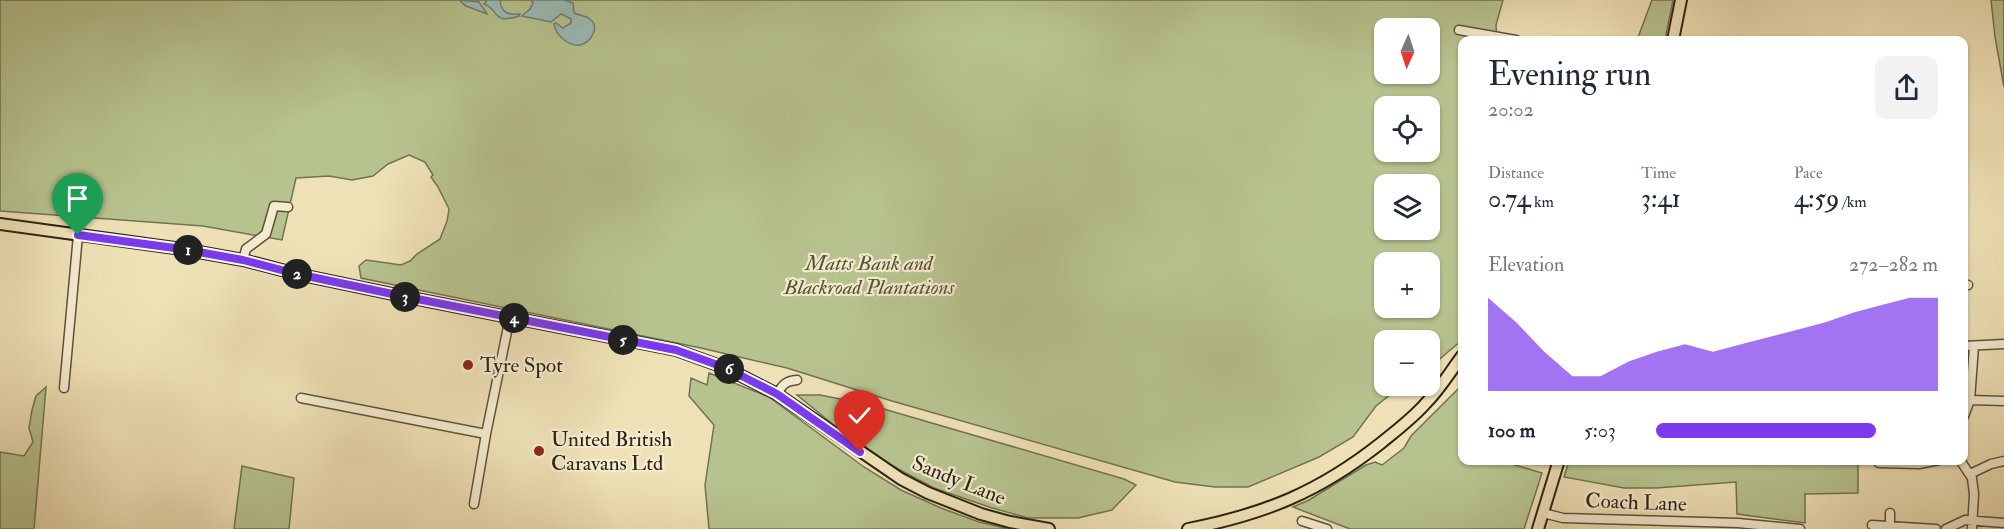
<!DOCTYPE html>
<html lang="en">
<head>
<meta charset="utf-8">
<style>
  :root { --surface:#fff; --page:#f2f2f3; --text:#1f2937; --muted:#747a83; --accent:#7c3aed }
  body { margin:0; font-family:"IM FELL Double Pica",serif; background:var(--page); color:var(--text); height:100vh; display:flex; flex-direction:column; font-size:22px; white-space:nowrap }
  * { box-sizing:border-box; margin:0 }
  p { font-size:20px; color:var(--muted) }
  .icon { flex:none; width:33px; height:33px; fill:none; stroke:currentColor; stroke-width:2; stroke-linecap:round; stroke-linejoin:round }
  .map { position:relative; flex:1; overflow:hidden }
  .side { position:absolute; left:1458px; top:36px; width:510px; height:429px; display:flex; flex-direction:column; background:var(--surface); border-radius:12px; box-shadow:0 2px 4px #0004 }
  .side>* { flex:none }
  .needle { width:39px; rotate:183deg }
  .controls { position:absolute; left:1374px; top:18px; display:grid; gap:12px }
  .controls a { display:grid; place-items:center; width:66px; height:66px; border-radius:12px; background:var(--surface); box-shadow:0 2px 4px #0004; font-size:30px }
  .pin { position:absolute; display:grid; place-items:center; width:51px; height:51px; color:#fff; margin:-62px -26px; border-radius:50% 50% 50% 0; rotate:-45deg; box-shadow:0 0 6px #0007 }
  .pin .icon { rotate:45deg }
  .km { position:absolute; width:30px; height:30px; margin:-15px; border-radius:50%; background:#222; color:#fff; font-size:16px; line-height:30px; text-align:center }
  .round { display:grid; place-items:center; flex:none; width:63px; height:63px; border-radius:12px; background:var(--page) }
  .overview { display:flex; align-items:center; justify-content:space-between; height:102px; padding:0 30px }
  h1 { font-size:33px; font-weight:600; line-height:45px }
  .stats { display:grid; grid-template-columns:repeat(3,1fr); gap:9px; height:102px; padding:6px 30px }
  .stats div { display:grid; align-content:center }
  .stats b { font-size:26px; font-weight:600 }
  .stats small { font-size:16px; font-weight:400 }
  .stats p { font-size:16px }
  .chart { height:168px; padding:12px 30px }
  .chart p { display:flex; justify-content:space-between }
  .chart svg { width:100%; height:108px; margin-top:6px; fill:var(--accent); opacity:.7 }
  ul { padding:0 30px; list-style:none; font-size:20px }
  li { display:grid; grid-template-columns:96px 72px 1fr; align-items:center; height:45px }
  li i { height:15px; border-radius:8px; background:var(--accent) }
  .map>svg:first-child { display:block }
  .green { fill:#b7c38f; stroke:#727352; stroke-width:1.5; fill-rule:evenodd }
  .water { fill:#9cbcb6; stroke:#707f75; stroke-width:1.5 }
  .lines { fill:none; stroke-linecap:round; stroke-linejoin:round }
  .minor-casing { stroke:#5e523c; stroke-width:11 }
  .major-casing { stroke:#2e2314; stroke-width:14 }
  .minor { stroke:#f5ecd0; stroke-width:8 }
  .major { stroke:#efe1b6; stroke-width:10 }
  .route-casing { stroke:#fff; stroke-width:12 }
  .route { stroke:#7c3aed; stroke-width:8 }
  .poi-dot { fill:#8f2418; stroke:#f5ecd0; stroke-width:2 }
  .labels { text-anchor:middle; stroke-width:4.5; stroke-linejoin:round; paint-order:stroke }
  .park-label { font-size:21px; font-style:italic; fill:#575339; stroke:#f5ecd0 }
  .poi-label { font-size:21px; fill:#2e2314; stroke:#f5ecd0; text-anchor:start }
  .street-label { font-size:21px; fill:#2e2314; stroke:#f5ecd0 }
</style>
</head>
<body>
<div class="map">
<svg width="2004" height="529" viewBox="0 0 2004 529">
  <rect width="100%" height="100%" fill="#efe1b6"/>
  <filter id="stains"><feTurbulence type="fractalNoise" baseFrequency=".00333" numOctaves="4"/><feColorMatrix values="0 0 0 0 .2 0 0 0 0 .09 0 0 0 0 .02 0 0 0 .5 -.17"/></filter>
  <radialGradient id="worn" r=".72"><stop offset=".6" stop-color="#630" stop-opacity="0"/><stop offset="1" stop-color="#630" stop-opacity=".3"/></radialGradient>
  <!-- green -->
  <path class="green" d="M0 0H1503L1496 25 1497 40H1462V340L1435 363 1430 364V340H1384V386H1401L1376 406 1353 437 1319 457 1248 487H1215L1175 482 892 401 787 368 701 348 361 278 359 266 366 260 401 265 410 261 417 254 440 239 447 221 449 209 438 187 431 177 433 175 425 162 409 155 388 164 373 176 352 180 329 176 296 178 282 240 203 226 0 211ZM1384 28H1430V74H1384ZM1384 106H1430V152H1384ZM1384 184H1430V230H1384ZM1384 262H1430V308H1384Z
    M1652 0H1673L1665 40H1637Z
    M1991 0H2004V87L1995 37Z
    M709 373 769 397 864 467 901 490 941 508 979 522 1009 529H709L705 485 714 425 689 396 691 378 707 385Z
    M1462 385V440L1460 447 1462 448V460L1502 461 1542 473 1524 529H1350L1293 507 1309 500 1366 465 1375 462 1382 465 1404 448 1411 436Z
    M46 387 34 529H0V452L24 456 33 442 29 428 32 410 36 396Z
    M797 395H820L870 405 1124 479 1136 485 1112 510 1078 518H1028L989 507 934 488 887 463 835 426Z
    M1569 461H1858V493L1805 494V523L1737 514 1736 482 1656 488H1624L1564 477Z
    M242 466 294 478 289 529H234Z"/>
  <!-- water -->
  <path class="water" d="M459 0 479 2 487 14 466 6Z
    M487 0H500C501 13 508 15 520 14L519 16C492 25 499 9 484 4Z
    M531 0H564L573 3 574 13C580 16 586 15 591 20 599 27 592 40 583 44 571 49 555 35 554 24L556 23 563 28 571 23V19L561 14 551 22 522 16 530 9 533 3Z"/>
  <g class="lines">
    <defs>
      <path id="minor" d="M1459 30 1516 40
        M243 260 246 249 266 234 274 206 288 207
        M1964 284 1968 285
        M1964 346 2004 344
        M64 388 78 235
        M777 394C783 384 786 381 797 380
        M301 398 486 434 510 317
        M1970 400 2004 401
        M1964 416 1970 400 1974 346
        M1960 460 1972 478 1974 494 1972 529
        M1879 463 1919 464 1939 460
        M1970 474 1991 464 2004 461
        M474 504 486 434
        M1543 513 1563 518 1738 523 1800 529
        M1302 521 1327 529
        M1872 525 1936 529
        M1890 526V513
        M1946 529 1965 520 2004 523"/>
      <path id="major" d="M1673 40 1681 0
        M0 224 182 249 243 260 297 274 402 296 676 350 726 368 777 394 901 479 928 493 981 514 1010 522 1049 529
        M1188 529C1265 514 1319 492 1381 443 1397 430 1413 418 1426 403 1440 389 1450 372 1462 356
        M1538 529 1559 460"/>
    </defs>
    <!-- minor casing -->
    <use href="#minor" class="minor-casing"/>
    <!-- major casing -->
    <use href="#major" class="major-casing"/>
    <!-- minor -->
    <use href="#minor" class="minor"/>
    <!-- major -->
    <use href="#major" class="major"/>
  </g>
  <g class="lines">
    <defs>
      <path id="route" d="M78 235 182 249 243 260 297 274 402 296 676 350 726 368 777 394 860 452"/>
    </defs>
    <!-- route casing -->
    <use href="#route" class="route-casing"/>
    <!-- route -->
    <use href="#route" class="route"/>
  </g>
  <!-- markers -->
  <g class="poi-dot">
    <circle cx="468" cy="365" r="6"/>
    <circle cx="539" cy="451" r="6"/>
  </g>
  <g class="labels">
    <!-- park labels -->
    <g class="park-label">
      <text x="869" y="270">Matts Bank and<tspan x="869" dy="24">Blackroad Plantations</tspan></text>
    </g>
    <!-- poi labels -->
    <g class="poi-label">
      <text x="480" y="372">Tyre Spot</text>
      <text x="551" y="446">United British<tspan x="551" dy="24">Caravans Ltd</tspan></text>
    </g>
    <!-- street labels -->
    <g class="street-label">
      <text transform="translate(959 480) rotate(22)" y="7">Sandy Lane</text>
      <text transform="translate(1636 502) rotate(2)" y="7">Coach Lane</text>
    </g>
  </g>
  <rect width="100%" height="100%" filter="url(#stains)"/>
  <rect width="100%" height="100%" fill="url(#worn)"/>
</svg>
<div class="controls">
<a><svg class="needle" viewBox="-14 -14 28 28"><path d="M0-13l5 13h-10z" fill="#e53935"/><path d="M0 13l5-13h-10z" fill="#747a83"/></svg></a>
<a><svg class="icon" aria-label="locate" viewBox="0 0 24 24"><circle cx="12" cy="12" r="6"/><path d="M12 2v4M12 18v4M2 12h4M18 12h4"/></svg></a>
<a><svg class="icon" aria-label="layers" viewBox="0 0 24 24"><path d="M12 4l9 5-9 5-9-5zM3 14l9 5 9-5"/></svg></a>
<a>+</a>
<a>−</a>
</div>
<div class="pin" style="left:78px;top:235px;background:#1e9e55"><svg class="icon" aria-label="arrive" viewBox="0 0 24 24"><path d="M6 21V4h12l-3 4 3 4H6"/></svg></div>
<div class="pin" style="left:860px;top:452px;background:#d93025"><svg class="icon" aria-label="check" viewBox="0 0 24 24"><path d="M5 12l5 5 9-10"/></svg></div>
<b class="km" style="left:188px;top:250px">1</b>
<b class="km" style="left:297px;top:274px">2</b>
<b class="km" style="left:405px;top:297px">3</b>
<b class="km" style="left:514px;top:318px">4</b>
<b class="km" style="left:623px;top:340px">5</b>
<b class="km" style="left:729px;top:369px">6</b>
<section class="side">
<div class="overview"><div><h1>Evening run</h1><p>20:02</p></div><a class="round"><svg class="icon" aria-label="share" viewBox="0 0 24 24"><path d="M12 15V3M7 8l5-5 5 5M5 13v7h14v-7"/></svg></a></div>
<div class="stats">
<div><p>Distance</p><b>0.74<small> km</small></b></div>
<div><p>Time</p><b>3:41</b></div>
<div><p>Pace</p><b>4:59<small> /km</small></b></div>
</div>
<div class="chart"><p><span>Elevation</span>272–282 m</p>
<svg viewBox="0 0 160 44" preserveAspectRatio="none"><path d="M0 44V6L10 16L20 28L30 38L40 38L50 32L60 28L70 25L80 28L90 25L100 22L110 19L120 16L130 12L140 9L150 6L160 6V44z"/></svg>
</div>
<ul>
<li><b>100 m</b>5:03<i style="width:78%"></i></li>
</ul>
</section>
</div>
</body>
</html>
